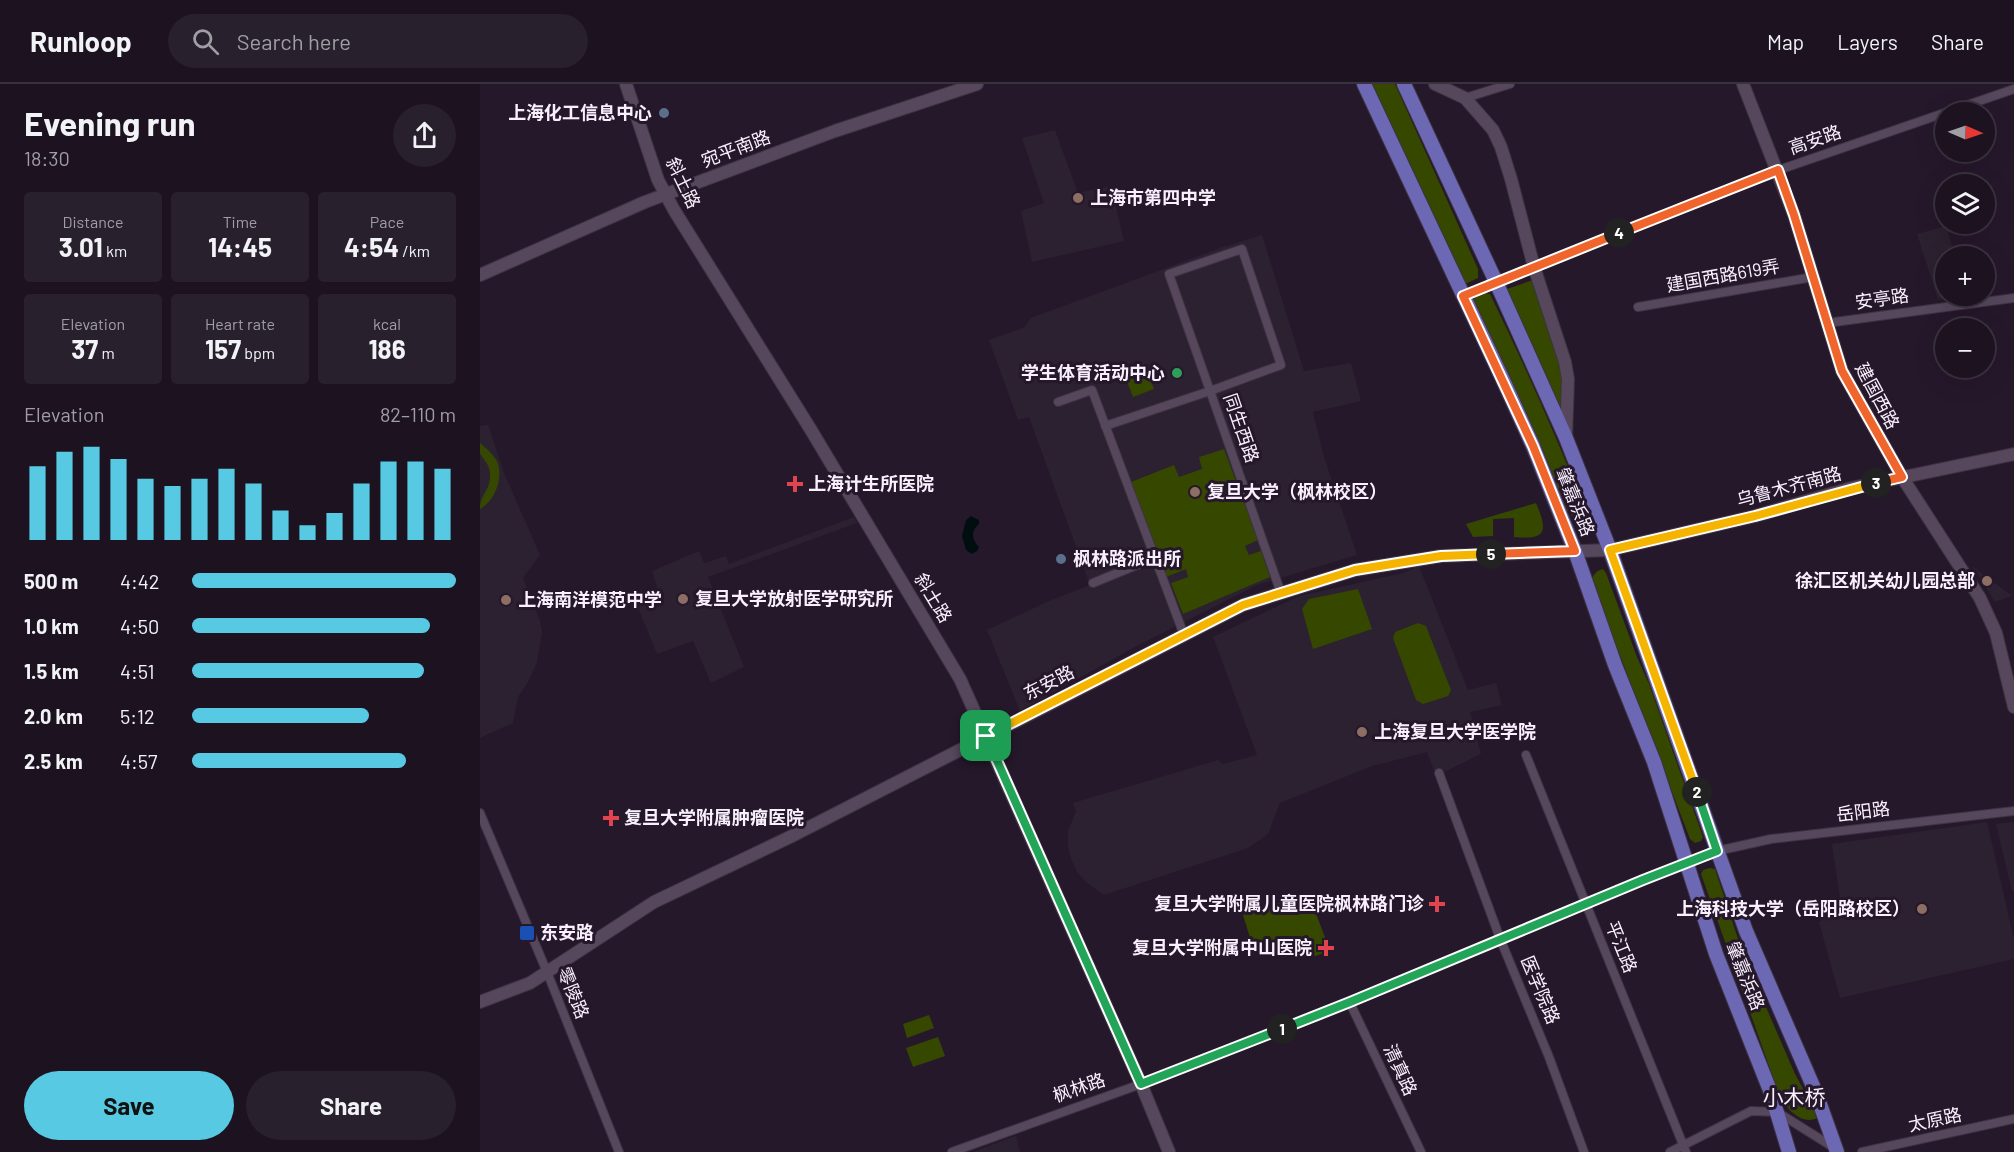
<!DOCTYPE html>
<html lang="en">
<head>
<meta charset="utf-8">
<style>
  :root { --surface:#1c1220; --page:#29202d; --text:#f1f3f6; --muted:#a09ea5; --line:#3a323e; --accent:#57c9e2 }
  body { margin:0; font-family:Barlow,"Noto Sans SC",sans-serif; background:var(--page); color:var(--text); height:100vh; display:flex; flex-direction:column; font-size:22px; white-space:nowrap }
  * { box-sizing:border-box; margin:0 }
  p { font-size:20px; color:var(--muted) }
  .icon { flex:none; width:33px; height:33px; fill:none; stroke:currentColor; stroke-width:2; stroke-linecap:round; stroke-linejoin:round }
  .map { position:relative; flex:1; overflow:hidden }
  .drawer { display:flex; flex-direction:column; background:var(--surface); width:480px }
  .drawer>* { flex:none }
  .needle { width:39px; rotate:92deg }
  .controls { position:absolute; left:1455px; top:18px; display:grid; gap:12px }
  .controls a { display:grid; place-items:center; width:60px; height:60px; border-radius:50%; background:var(--surface); box-shadow:0 6px 24px #0002,0 0 0 2px var(--line); font-size:30px }
  .pin { position:absolute; display:grid; place-items:center; width:51px; height:51px; color:#fff; margin:-26px; border-radius:12px; box-shadow:0 3px 9px #0006 }
  .km { position:absolute; width:30px; height:30px; margin:-15px; border-radius:50%; background:#222; color:#fff; font-size:16px; line-height:30px; text-align:center }
  .round { display:grid; place-items:center; flex:none; width:63px; height:63px; border-radius:32px; background:var(--page) }
  .overview { display:flex; align-items:center; justify-content:space-between; height:102px; padding:0 24px }
  h1 { font-size:33px; font-weight:700; line-height:45px }
  .figures { display:grid; grid-template-columns:repeat(3,1fr); gap:9px; height:102px; padding:6px 24px }
  .figures div { display:grid; align-content:center; border-radius:6px; background:var(--page); text-align:center }
  .figures b { font-size:26px; font-weight:700 }
  .figures small { font-size:16px; font-weight:400 }
  .figures p { font-size:16px }
  .chart { height:168px; padding:12px 24px }
  .chart p { display:flex; justify-content:space-between }
  .chart svg { width:100%; height:108px; margin-top:6px; stroke:var(--accent); stroke-width:6 }
  .action { display:flex; gap:12px; margin-top:auto; padding:12px 24px }
  .action a { flex:1; height:69px; border-radius:36px; background:var(--accent); color:#111; font-size:24px; font-weight:700; line-height:69px; text-align:center }
  .action a+a { background:var(--page); color:var(--text) }
  ul { padding:0 24px; list-style:none; font-size:20px }
  li { display:grid; grid-template-columns:96px 72px 1fr; align-items:center; height:45px }
  li i { height:15px; border-radius:8px; background:var(--accent) }
  header { display:flex; align-items:center; gap:36px; box-sizing:border-box; height:84px; padding:0 30px; background:var(--surface); border-bottom:2px solid var(--line) }
  header strong { font-size:28px }
  nav { display:flex; gap:33px; margin-inline-start:auto; font-size:21px }
  .search { width:420px; height:54px; background:var(--page); display:flex; align-items:center; gap:15px; box-sizing:border-box; padding:0 21px; border-radius:33px; color:var(--muted); font-size:22px }
  main { display:flex; flex:1; min-height:0 }
  .map>svg:first-child { display:block }
  .education { fill:#2b2130 }
  .green { fill:#364700 }
  .water { fill:#000e10 }
  .lines { fill:none; stroke-linecap:round; stroke-linejoin:round }
  .street-casing { stroke:#3d3342; stroke-width:10 }
  .secondary-casing { stroke:#3d3342; stroke-width:14 }
  .primary-casing { stroke:#3d3342; stroke-width:16 }
  .street { stroke:#56475c; stroke-width:8 }
  .secondary { stroke:#56475c; stroke-width:12 }
  .primary { stroke:#6c68b4; stroke-width:14 }
  .split-1-casing { stroke:#fff; stroke-width:12 }
  .split-2-casing { stroke:#fff; stroke-width:12 }
  .split-3-casing { stroke:#fff; stroke-width:12 }
  .split-4-casing { stroke:#fff; stroke-width:12 }
  .split-5-casing { stroke:#fff; stroke-width:12 }
  .split-6-casing { stroke:#fff; stroke-width:12 }
  .split-1 { stroke:#22a559; stroke-width:8 }
  .split-2 { stroke:#22a559; stroke-width:8 }
  .split-3 { stroke:#f5b400; stroke-width:8 }
  .split-4 { stroke:#f0652b; stroke-width:8 }
  .split-5 { stroke:#f0652b; stroke-width:8 }
  .split-6 { stroke:#f5b400; stroke-width:8 }
  .service-dot { fill:#5c6f8a; stroke:#26182b; stroke-width:2 }
  .education-dot { fill:#8d6e63; stroke:#26182b; stroke-width:2 }
  .leisure-dot { fill:#2e9e5b; stroke:#26182b; stroke-width:2 }
  .health-dot { fill:#e0444e; stroke:#26182b; stroke-width:2 }
  .transit-dot { fill:#1a4fb4; stroke:#26182b; stroke-width:2 }
  .labels { text-anchor:middle; stroke-width:6; stroke-linejoin:round; paint-order:stroke }
  .poi-label { font-size:18px; font-weight:bold; fill:#f9f0fd; stroke:#26182b; text-anchor:start }
  .street-label { font-size:18px; fill:#f9f0fd; stroke:#26182b }
  .quarter-label { font-size:21px; fill:#f9f0fd; stroke:#26182b }
</style>
</head>
<body>
<header>
<strong>Runloop</strong>
<div class="search"><svg class="icon" aria-label="search" viewBox="0 0 24 24"><circle cx="10" cy="10" r="6"/><path d="M15 15l6 6"/></svg>Search here</div>
<nav><a>Map</a><a>Layers</a><a>Share</a></nav>
</header>
<main>
<section class="drawer">
<div class="overview"><div><h1>Evening run</h1><p>18:30</p></div><a class="round"><svg class="icon" aria-label="share" viewBox="0 0 24 24"><path d="M12 15V3M7 8l5-5 5 5M5 13v7h14v-7"/></svg></a></div>
<div class="figures">
<div><p>Distance</p><b>3.01<small> km</small></b></div>
<div><p>Time</p><b>14:45</b></div>
<div><p>Pace</p><b>4:54<small> /km</small></b></div>
</div>
<div class="figures">
<div><p>Elevation</p><b>37<small> m</small></b></div>
<div><p>Heart rate</p><b>157<small> bpm</small></b></div>
<div><p>kcal</p><b>186</b></div>
</div>
<div class="chart"><p><span>Elevation</span>82–110 m</p>
<svg viewBox="0 0 160 44" preserveAspectRatio="none"><path d="M5 44V14M15 44V8M25 44V6M35 44V11M45 44V19M55 44V22M65 44V19M75 44V15M85 44V21M95 44V32M105 44V38M115 44V33M125 44V21M135 44V12M145 44V12M155 44V15"/></svg>
</div>
<ul>
<li><b>500 m</b>4:42<i style="width:100%"></i></li>
<li><b>1.0 km</b>4:50<i style="width:90%"></i></li>
<li><b>1.5 km</b>4:51<i style="width:88%"></i></li>
<li><b>2.0 km</b>5:12<i style="width:67%"></i></li>
<li><b>2.5 km</b>4:57<i style="width:81%"></i></li>
</ul>
<div class="action"><a>Save</a><a>Share</a></div>
</section>
<div class="map">
<svg width="1534" height="1068" viewBox="0 0 1534 1068">
  <rect width="100%" height="100%" fill="#26182b"/>
  <!-- education -->
  <path class="education" d="M575 46 598 109 631 102 644 157 552 178 541 127 564 119 542 54Z
    M1466 142 1475 172H1466V212H1474L1458 216 1437 150Z
    M782 151 824 287 871 279 881 317 833 328 844 373 877 471 777 501 653 564 540 627 507 546 569 517 610 501 549 333 538 336 509 256 545 243 551 234 743 163Z
    M8 341 24 389 60 471 43 494 60 537 62 549 57 578 48 598 38 613 33 639 0 654V342Z
    M374 433 377 439 228 493 264 583 231 599 213 557 177 570 157 521 179 510 172 487 219 467 224 479 246 472 249 480Z
    M939 482 988 606 1016 599 1022 621 990 628 1001 670 956 692 947 668 892 682 800 719 788 750 768 764 624 811 606 798 597 788 591 774 588 762V747L596 727 593 719 738 676 743 680 777 671 733 553 819 512 923 489Z
    M1492 482 1532 512 1515 518Z
    M1507 738 1534 855V875L1360 914 1339 838 1354 830 1361 820 1352 760Z
    M1534 738V807H1532L1516 740Z
    M536 1052 540 1068H493L530 1054Z"/>
  <!-- green -->
  <path class="green" d="M891 0H915L998 185V194L985 200Z
    M1053 196 1083 284 1082 339 1024 206Z
    M1005 209 1010 210C1048 288 1083 367 1114 448L1098 447 1093 433 1084 423 992 221 995 213Z
    M664 279 674 305 653 313 643 287Z
    M0 359C6 364 13 370 17 377 24 394 15 417 0 425 0 409 11 407 10 390 10 380 3 376 0 369 0 366 0 362 0 359Z
    M744 365 778 456 765 462 769 471 781 467 790 493 703 530 691 499 708 493 706 485 686 493 651 398 694 381 699 393 722 385 719 373Z
    M1056 419C1068 447 1067 456 1034 453V434L1013 435V452L993 453 986 440Z
    M1123 485 1126 489 1157 573 1169 600 1223 753 1221 757 1215 759 1210 755 1112 498C1113 491 1115 487 1123 485Z
    M878 505 892 545 833 565 822 525 829 515Z
    M938 539 946 542 971 606 968 612 943 620 936 616 913 554 915 548Z
    M1230 784 1235 785 1263 870 1315 990 1335 1027 1337 1034C1322 1042 1306 1024 1300 1013L1221 790 1223 786Z
    M828 808 850 867 835 872 828 869 824 860 792 871 772 860 763 831Z
    M449 931 454 944 427 954 423 940Z
    M458 953 465 972 433 983 426 964Z"/>
  <!-- water -->
  <path class="water" d="M491 432 499 436V440C490 447 492 456 499 463L497 467 492 470 486 466 482 452 486 436Z"/>
  <g class="lines">
    <defs>
      <path id="street" d="M985 14 1030 0
        M983 212 1267 97 1534 5
        M1158 223 1333 193
        M1347 239 1534 214
        M578 318 612 306 704 551
        M625 342 730 307 801 281 762 165 689 190 801 509
        M613 499 674 474
        M1046 671 1206 1068
        M959 689 1021 857 1069 973 1104 1068
        M0 729 67 888 139 1068
        M870 919 941 1068
        M472 1068 661 1000 870 919 1163 796 1237 767 1291 755 1534 727
        M1190 1068 1271 1027 1297 1028 1356 1065
        M1382 1068 1534 1035"/>
      <path id="secondary" d="M146 0 178 96 194 126 331 346 480 595 661 1000 689 1068
        M955 0 985 14 1013 46 1021 63 1031 95 1054 183 1085 278 1088 295 1086 353
        M1263 0 1314 131 1362 287 1422 393 1500 514 1516 549 1534 623
        M0 191 165 118 355 47 497 0
        M0 918 50 899 174 818 312 752 763 521 875 486 961 472 1130 466 1275 432 1371 404 1534 370"/>
      <path id="primary" d="M884 0 1024 298 1053 362 1095 467 1135 581 1174 678 1236 870 1291 1009 1309 1068
        M924 0 1016 198 1086 354 1130 466 1266 847 1336 1009 1357 1068"/>
    </defs>
    <!-- street casing -->
    <use href="#street" class="street-casing"/>
    <!-- secondary casing -->
    <use href="#secondary" class="secondary-casing"/>
    <!-- primary casing -->
    <use href="#primary" class="primary-casing"/>
    <!-- street -->
    <use href="#street" class="street"/>
    <!-- secondary -->
    <use href="#secondary" class="secondary"/>
    <!-- primary -->
    <use href="#primary" class="primary"/>
  </g>
  <g class="lines">
    <defs>
      <path id="split-1" d="M506 652 661 1000 802 945"/>
      <path id="split-2" d="M802 945 870 918 1163 796 1237 767 1217 708"/>
      <path id="split-3" d="M1217 708 1130 466 1275 432 1396 399"/>
      <path id="split-4" d="M1139 149 1298 86 1314 131 1362 287 1422 393 1396 399"/>
      <path id="split-5" d="M1011 470 1095 467 1053 362 983 212 1139 149"/>
      <path id="split-6" d="M506 652 763 521 875 486 961 472 1011 470"/>
    </defs>
    <!-- split-1 casing -->
    <use href="#split-1" class="split-1-casing"/>
    <!-- split-2 casing -->
    <use href="#split-2" class="split-2-casing"/>
    <!-- split-3 casing -->
    <use href="#split-3" class="split-3-casing"/>
    <!-- split-4 casing -->
    <use href="#split-4" class="split-4-casing"/>
    <!-- split-5 casing -->
    <use href="#split-5" class="split-5-casing"/>
    <!-- split-6 casing -->
    <use href="#split-6" class="split-6-casing"/>
    <!-- split-1 -->
    <use href="#split-1" class="split-1"/>
    <!-- split-2 -->
    <use href="#split-2" class="split-2"/>
    <!-- split-3 -->
    <use href="#split-3" class="split-3"/>
    <!-- split-4 -->
    <use href="#split-4" class="split-4"/>
    <!-- split-5 -->
    <use href="#split-5" class="split-5"/>
    <!-- split-6 -->
    <use href="#split-6" class="split-6"/>
  </g>
  <!-- markers -->
  <g class="service-dot">
    <circle cx="184" cy="29" r="6"/>
    <circle cx="581" cy="475" r="6"/>
  </g>
  <g class="education-dot">
    <circle cx="598" cy="114" r="6"/>
    <circle cx="715" cy="408" r="6"/>
    <circle cx="1507" cy="497" r="6"/>
    <circle cx="203" cy="515" r="6"/>
    <circle cx="26" cy="516" r="6"/>
    <circle cx="882" cy="648" r="6"/>
    <circle cx="1442" cy="825" r="6"/>
  </g>
  <circle class="leisure-dot" cx="697" cy="289" r="6"/>
  <g class="health-dot">
    <path d="M312 391h6v6h6v6h-6v6h-6v-6h-6v-6h6z"/>
    <path d="M128 725h6v6h6v6h-6v6h-6v-6h-6v-6h6z"/>
    <path d="M954 811h6v6h6v6h-6v6h-6v-6h-6v-6h6z"/>
    <path d="M843 855h6v6h6v6h-6v6h-6v-6h-6v-6h6z"/>
  </g>
  <rect class="transit-dot" x="39" y="841" width="16" height="16" rx="3"/>
  <g class="labels">
    <!-- poi labels -->
    <g class="poi-label">
      <text x="172" y="35" text-anchor="end">上海化工信息中心</text>
      <text x="610" y="120">上海市第四中学</text>
      <text x="685" y="295" text-anchor="end">学生体育活动中心</text>
      <text x="328" y="406">上海计生所医院</text>
      <text x="727" y="414">复旦大学（枫林校区）</text>
      <text x="593" y="481">枫林路派出所</text>
      <text x="1495" y="503" text-anchor="end">徐汇区机关幼儿园总部</text>
      <text x="215" y="521">复旦大学放射医学研究所</text>
      <text x="38" y="522">上海南洋模范中学</text>
      <text x="894" y="654">上海复旦大学医学院</text>
      <text x="144" y="740">复旦大学附属肿瘤医院</text>
      <text x="944" y="826" text-anchor="end">复旦大学附属儿童医院枫林路门诊</text>
      <text x="1430" y="831" text-anchor="end">上海科技大学（岳阳路校区）</text>
      <text x="60" y="855">东安路</text>
      <text x="832" y="870" text-anchor="end">复旦大学附属中山医院</text>
    </g>
    <!-- street labels -->
    <g class="street-label">
      <text transform="translate(1335 56) rotate(-19)" y="6">高安路</text>
      <text transform="translate(256 65) rotate(-21)" y="6">宛平南路</text>
      <text transform="translate(203 99) rotate(64)" y="6">斜土路</text>
      <text transform="translate(1243 192) rotate(-10)" y="6">建国西路619弄</text>
      <text transform="translate(1402 215) rotate(-8)" y="6">安亭路</text>
      <text transform="translate(1397 312) rotate(62)" y="6">建国西路</text>
      <text transform="translate(761 344) rotate(71)" y="6">同生西路</text>
      <text transform="translate(1309 403) rotate(-15)" y="6">乌鲁木齐南路</text>
      <text transform="translate(1095 418) rotate(68)" y="6">肇嘉浜路</text>
      <text transform="translate(453 514) rotate(59)" y="6">斜土路</text>
      <text transform="translate(569 599) rotate(-27)" y="6">东安路</text>
      <text transform="translate(1383 728) rotate(-7)" y="6">岳阳路</text>
      <text transform="translate(1141 863) rotate(68)" y="6">平江路</text>
      <text transform="translate(1265 892) rotate(68)" y="6">肇嘉浜路</text>
      <text transform="translate(1060 906) rotate(67)" y="6">医学院路</text>
      <text transform="translate(93 909) rotate(68)" y="6">零陵路</text>
      <text transform="translate(920 986) rotate(65)" y="6">清真路</text>
      <text transform="translate(599 1004) rotate(-19)" y="6">枫林路</text>
      <text transform="translate(1455 1036) rotate(-12)" y="6">太原路</text>
    </g>
    <!-- quarter labels -->
    <g class="quarter-label">
      <text x="1314" y="1021">小木桥</text>
    </g>
  </g>
</svg>
<div class="controls">
<a><svg class="needle" viewBox="-14 -14 28 28"><path d="M0-13l5 13h-10z" fill="#e53935"/><path d="M0 13l5-13h-10z" fill="#a09ea5"/></svg></a>
<a><svg class="icon" aria-label="layers" viewBox="0 0 24 24"><path d="M12 4l9 5-9 5-9-5zM3 14l9 5 9-5"/></svg></a>
<a>+</a>
<a>−</a>
</div>
<div class="pin" style="left:506px;top:652px;background:#1e9e55"><svg class="icon" aria-label="arrive" viewBox="0 0 24 24"><path d="M6 21V4h12l-3 4 3 4H6"/></svg></div>
<b class="km" style="left:802px;top:945px">1</b>
<b class="km" style="left:1217px;top:708px">2</b>
<b class="km" style="left:1396px;top:399px">3</b>
<b class="km" style="left:1139px;top:149px">4</b>
<b class="km" style="left:1011px;top:470px">5</b>
</div>
</main>
</body>
</html>
